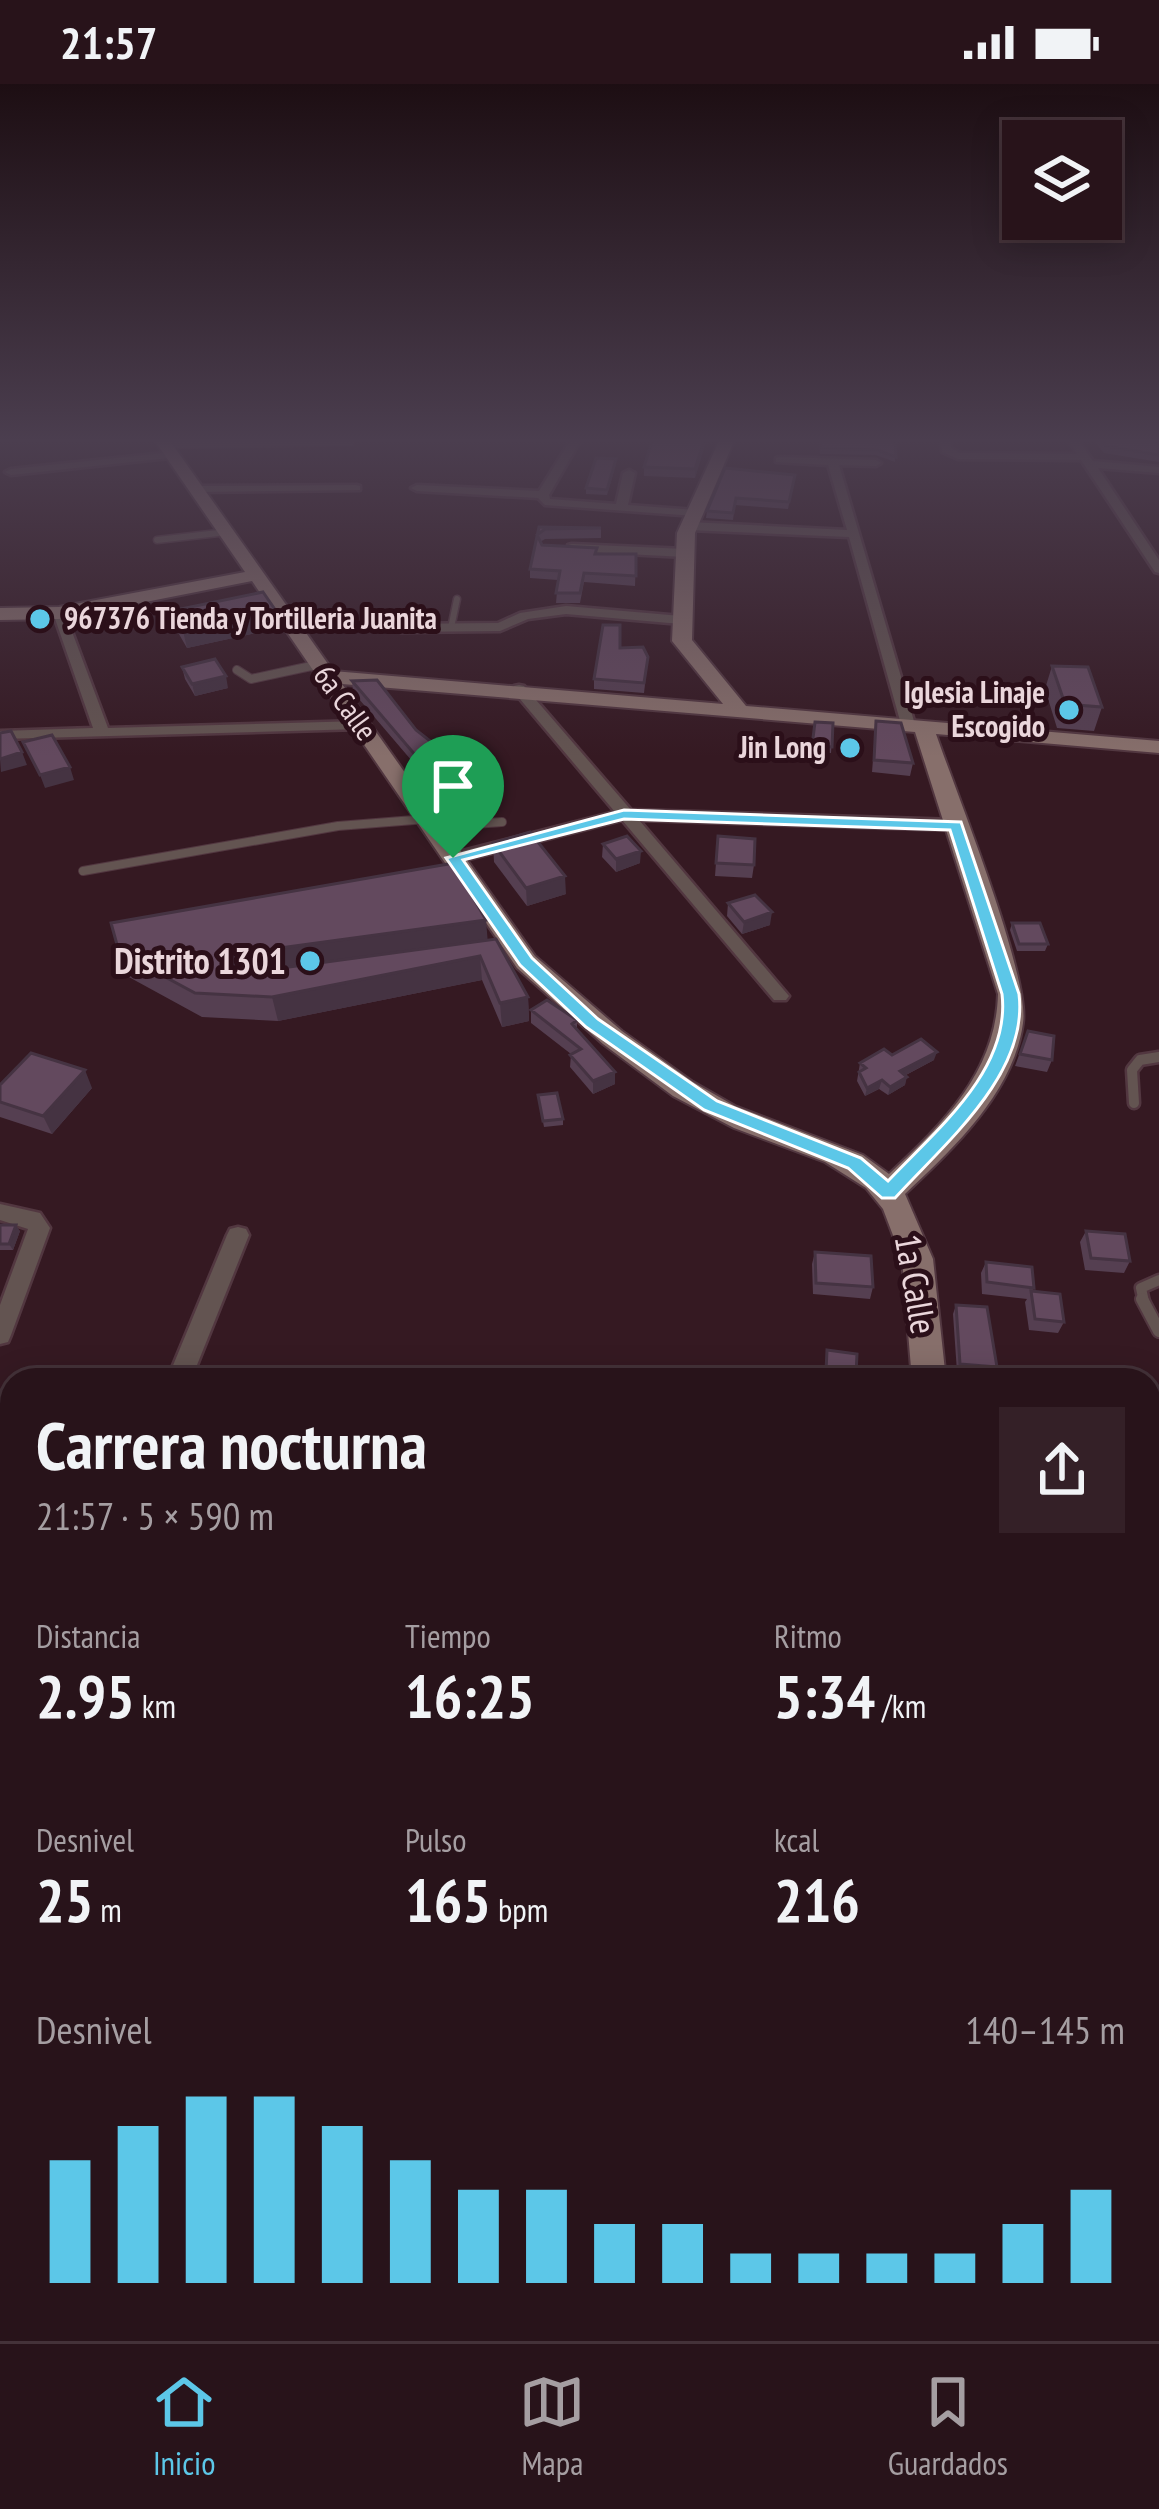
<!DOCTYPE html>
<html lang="es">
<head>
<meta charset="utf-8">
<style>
  :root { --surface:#28131a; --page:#342027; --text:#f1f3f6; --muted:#a59ea2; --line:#443239; --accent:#5cc7e8 }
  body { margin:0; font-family:"PT Sans Narrow",sans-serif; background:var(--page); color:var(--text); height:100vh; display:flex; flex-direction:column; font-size:45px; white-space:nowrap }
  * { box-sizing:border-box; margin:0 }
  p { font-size:39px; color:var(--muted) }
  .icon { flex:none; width:66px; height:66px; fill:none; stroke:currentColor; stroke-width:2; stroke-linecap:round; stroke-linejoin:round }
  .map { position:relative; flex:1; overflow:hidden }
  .side { position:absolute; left:0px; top:1284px; width:1161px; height:975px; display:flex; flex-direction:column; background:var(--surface); border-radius:36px 36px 0 0; box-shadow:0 6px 30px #0003,0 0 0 3px var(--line) }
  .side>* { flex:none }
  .fabs { position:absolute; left:1002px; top:36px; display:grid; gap:24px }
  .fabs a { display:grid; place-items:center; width:120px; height:120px; border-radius:0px; background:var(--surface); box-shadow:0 6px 30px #0003,0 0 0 3px var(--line); font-size:60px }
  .pin { position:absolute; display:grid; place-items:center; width:102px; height:102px; color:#fff; margin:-123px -51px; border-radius:50% 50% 50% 0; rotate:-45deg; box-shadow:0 0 12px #0007 }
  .pin .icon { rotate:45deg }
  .round { display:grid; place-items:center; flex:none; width:126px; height:126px; border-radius:0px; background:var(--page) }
  .headline { display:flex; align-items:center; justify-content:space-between; height:204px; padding:0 36px }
  h1 { font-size:66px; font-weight:600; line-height:90px }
  .figures { display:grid; grid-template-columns:repeat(3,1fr); gap:18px; height:204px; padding:12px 36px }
  .figures div { display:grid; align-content:center }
  .figures b { font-size:60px; font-weight:600 }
  .figures small { font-size:33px; font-weight:400 }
  .figures p { font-size:33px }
  .chart { height:336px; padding:24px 36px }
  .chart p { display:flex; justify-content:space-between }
  .chart svg { width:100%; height:216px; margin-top:12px; stroke:var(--accent); stroke-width:6 }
  .status { display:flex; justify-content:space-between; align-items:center; height:84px; padding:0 60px; background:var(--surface); direction:ltr }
  .status svg { height:33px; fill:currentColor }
  .tab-bar { display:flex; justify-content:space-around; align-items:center; height:168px; border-top:3px solid var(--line); background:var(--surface); font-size:33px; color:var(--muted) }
  .tab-bar a { display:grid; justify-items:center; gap:6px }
  .tab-bar .active { color:var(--accent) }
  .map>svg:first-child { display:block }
  .green { fill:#4c2605 }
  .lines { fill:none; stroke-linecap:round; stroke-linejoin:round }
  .lane-far3-casing { stroke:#523740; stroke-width:9 }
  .lane-far2-casing { stroke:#523740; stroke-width:10 }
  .lane-far1-casing { stroke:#523740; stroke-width:15 }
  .lane-casing { stroke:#523740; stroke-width:16 }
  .street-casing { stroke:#523740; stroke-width:5 }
  .secondary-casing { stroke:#523740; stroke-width:4 }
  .lane-far3 { stroke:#635451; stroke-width:6 }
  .lane-far2 { stroke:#635451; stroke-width:8 }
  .lane-far1 { stroke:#635451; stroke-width:10 }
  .lane { stroke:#635451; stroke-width:12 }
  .street { fill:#635451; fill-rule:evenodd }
  .secondary { fill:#876f6b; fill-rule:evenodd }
  .wall { fill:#553f51 }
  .shaded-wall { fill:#453342 }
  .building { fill:#63495e; stroke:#453342; stroke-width:3 }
  .route { fill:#5cc7e8; stroke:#fff; stroke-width:3; fill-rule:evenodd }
  .poi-dot { fill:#5cc7e8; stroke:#2b0f19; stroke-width:4.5 }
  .labels { text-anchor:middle; stroke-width:10; stroke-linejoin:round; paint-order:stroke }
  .far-poi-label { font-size:30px; font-weight:bold; fill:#ead6db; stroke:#2b0f19; text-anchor:end }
  .far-street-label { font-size:30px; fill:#ead6db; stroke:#2b0f19 }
  .poi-label { font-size:36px; font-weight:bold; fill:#ead6db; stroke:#2b0f19; text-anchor:end }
  .street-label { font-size:36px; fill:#ead6db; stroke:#2b0f19 }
</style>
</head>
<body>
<div class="status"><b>21:57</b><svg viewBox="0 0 49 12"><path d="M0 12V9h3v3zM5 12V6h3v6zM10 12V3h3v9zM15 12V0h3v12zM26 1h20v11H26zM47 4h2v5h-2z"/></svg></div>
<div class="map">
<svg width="1159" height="2257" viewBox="0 0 1159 2257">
  <rect width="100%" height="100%" fill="#351922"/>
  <!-- green -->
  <path class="green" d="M1159 1437V2141L1149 2139V1442Z"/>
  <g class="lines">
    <defs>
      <path id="lane-far3" d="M166 361 351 358
        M157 456 227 448
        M451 544 457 515"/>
      <path id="lane-far2" d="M237 586 251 595 316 581
        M432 743 502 738
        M83 787 338 742 427 735"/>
      <path id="lane-far1" d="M1134 1019 1132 986 1140 976 1159 973
        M1144 1218 1141 1204 1159 1196"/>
      <path id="lane" d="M1142 1215 1159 1247
        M1149 1455 1159 1459"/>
      <path id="street" d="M570 357H580L549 411 550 415 616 420 623 389 629 386 635 389 628 421 695 426 701 429 695 432 545 421 538 414 417 407 411 404 417 401 539 407Z
        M941 357H951V364L960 369 1077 370 1069 357H1079L1093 377 1159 383V389L1098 384 1159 476V489L1155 488 1081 376 958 375 942 368Z
        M174 368 178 373 11 391 5 388 11 385Z
        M780 373 876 376 881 379 876 382 839 381 916 644 914 647 902 644 849 453 689 446 683 442 689 438 847 446 828 381 776 378V374Z
        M356 401 360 402V406L197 408 191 405 197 402Z
        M572 460 685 465 691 469 685 473 568 467V461Z
        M566 522 681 532 688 536 681 540 566 530 528 535 500 547 401 548 394 544 401 540 498 539 520 529Z
        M59 525 65 529 108 644 361 637 368 641 361 645 0 655V647L93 644 53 529Z
        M519 601 524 602 631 726 956 736 964 741 956 746 639 736 789 912 786 916H774L622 736 453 779 447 777V771L615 728 514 608V602Z
        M0 1120 40 1129 50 1144 11 1251 8 1258 0 1260V1221L28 1145 0 1136Z
        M238 1143 246 1145 249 1151 191 1296H167L227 1151 230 1145Z"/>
      <path id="secondary" d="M155 357H170L333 587 723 620 672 557 677 449 719 357H734L695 449 692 556 746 622 1159 657V669L936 650C956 708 1030 891 1023 939 1014 1008 953 1065 905 1110L933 1175 946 1296H912L902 1175 883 1125 866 1104 825 1078 734 1044 673 1012 603 960 517 884 252 497 59 535 0 536V524L59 523 245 488ZM342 600 915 648 998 910C996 988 943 1040 889 1090L863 1071 735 1022 693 998 622 947 535 872Z
        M1159 1405V1439L1149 1442V1408Z
        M12 1555V1593L0 1594V1556Z
        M641 2247H693L690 2257H638Z"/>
    </defs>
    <!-- lane-far3 casing -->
    <use href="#lane-far3" class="lane-far3-casing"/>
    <!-- lane-far2 casing -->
    <use href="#lane-far2" class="lane-far2-casing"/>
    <!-- lane-far1 casing -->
    <use href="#lane-far1" class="lane-far1-casing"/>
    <!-- lane casing -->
    <use href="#lane" class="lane-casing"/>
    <!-- street casing -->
    <use href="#street" class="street-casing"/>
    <!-- secondary casing -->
    <use href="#secondary" class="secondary-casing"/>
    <!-- lane-far3 -->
    <use href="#lane-far3" class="lane-far3"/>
    <!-- lane-far2 -->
    <use href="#lane-far2" class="lane-far2"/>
    <!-- lane-far1 -->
    <use href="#lane-far1" class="lane-far1"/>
    <!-- lane -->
    <use href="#lane" class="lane"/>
    <!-- street -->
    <use href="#street" class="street"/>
    <!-- secondary -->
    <use href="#secondary" class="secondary"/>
  </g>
  <!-- wall -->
  <path class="wall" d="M652 357H706L695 394 644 392V383Z
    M819 357H895V378L876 371 820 370Z
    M1094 357H1156L1159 361V378L1104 369Z
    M616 380 607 411 586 410V404Z
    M725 384 795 391 788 425 735 421 733 436 706 434 707 427Z
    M539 443 601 444V454L545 455 540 458 542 461 597 464V470H636L635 502 584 498 580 519H556L558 496 530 494V485Z
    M171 527H276L279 544 187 564 176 545Z
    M620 564 647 583 644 609 594 605V595Z
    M1052 582 1102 623 1094 647 1057 644 1045 605Z
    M182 583 228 604 195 612 185 595Z
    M352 597 416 646 460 694 461 706 441 711 353 608Z
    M876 637 913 679 910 692 872 688Z
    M815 638 833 639 831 669 811 668Z
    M718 752 754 781 752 794 715 792Z
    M493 759 566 810 527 822 494 778Z
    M603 760 640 779 616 788 602 773Z
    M728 819 770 841 742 850 727 832Z
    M1012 839 1048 860 1045 867H1017L1010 846Z
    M487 856 528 913 529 937 502 943 482 896 278 937 202 933 127 892 119 868Z
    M531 926 577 936V945L615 988V1000L593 1010 570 983 571 970 531 939Z
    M1028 947 1052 976 1047 988 1015 982Z
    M892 971 934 976 906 991 905 1001 888 1011 879 1005 865 1012 857 997 860 979Z
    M0 1001 92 1004 52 1050 0 1033Z
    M538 1011 563 1035V1041L544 1043Z
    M0 1141 20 1147 13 1166H0Z
    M1086 1147 1130 1177 1124 1189 1085 1186 1080 1158Z
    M815 1168 873 1203 870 1215 813 1210 812 1180Z
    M986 1178 1034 1204 1032 1207 1064 1238 1058 1249 1029 1246 1025 1218 1027 1215 982 1210 981 1189Z
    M956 1221 997 1283 993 1292 957 1288 953 1230Z
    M827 1266 856 1291 854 1296 824 1292Z
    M12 1515V1554H0V1516Z
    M1159 1516V1625L1154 1628 1149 1621V1521Z
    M1159 1638V1733L1149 1719V1644Z
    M949 2247H1105L1107 2257H951Z"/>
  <!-- shaded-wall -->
  <path class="shaded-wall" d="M704 357H706L695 394V385Z
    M276 527 279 544 187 564 183 547Z
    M226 592 228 604 195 612 192 600Z
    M22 668 27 681 1 688 0 675Z
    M70 683 74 696 45 704 40 691Z
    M460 694 461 706 441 711 440 700Z
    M641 767 640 779 616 788V775Z
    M565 792 566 810 527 822 526 804Z
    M772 828 770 841 742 850 744 838Z
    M486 836 488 860 242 894 228 885V875L235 870Z
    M480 872 482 896 278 937 272 913Z
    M528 913 529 937 502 943 500 919Z
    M937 968 934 976 898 995 900 987Z
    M85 986 92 1004 52 1050 43 1032Z
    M615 988V1000L593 1010V997Z
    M907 993 905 1001 888 1011 890 1003Z
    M882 996 879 1005 865 1012 867 1004Z
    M16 1141 20 1147 13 1166 9 1160Z"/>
  <!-- building -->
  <path class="building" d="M652 357H704L695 385 644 383Z
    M820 357H895L896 373 877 366 821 364Z
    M1102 357H1156L1159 361V371L1106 362Z
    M596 374 616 375 607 406 586 404Z
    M725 384 795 391 789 418 736 414 733 429 707 427Z
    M539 443 601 444 545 445 537 451 542 461 597 464 595 470H636V492L584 489 580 509H556L560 487 530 485Z
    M263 508 276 527 183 547 171 527Z
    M603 541H620V564L643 563 648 573 644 599 594 595Z
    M215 575 226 592 192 600 182 583Z
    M1052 582 1088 583 1102 623 1065 620Z
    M377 596 416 646 443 667 460 694 440 700 352 597Z
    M876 637 901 639 913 679 874 676Z
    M815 638 833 639 832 663 812 662Z
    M11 647 22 668 0 675V649Z
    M52 651 70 683 40 691 23 658Z
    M530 748 565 792 526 804 493 759Z
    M627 752 641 767 616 775 603 760Z
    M718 752 755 755 754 781 716 779Z
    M454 779 486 836 235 870 228 875V885L238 890 496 855 528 913 500 919 480 872 272 913 195 909 119 868 111 839Z
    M755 811 772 828 744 838 728 819Z
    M1012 839H1040L1048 860H1019Z
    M547 916 577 936 572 940 615 988 593 997 570 971 581 965 531 926Z
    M1028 947 1054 952 1052 976 1020 970Z
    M921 955 937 968 900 987 907 993 890 1003 882 996 867 1004 859 988 866 984 860 979 884 965 892 971Z
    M31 969 85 986 43 1032 0 1018V1001Z
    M557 1009 563 1035 543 1037 538 1011Z
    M0 1141H16L9 1160H0Z
    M1086 1147 1125 1150 1130 1177 1091 1174Z
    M815 1168 871 1172 873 1203 816 1199Z
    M986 1178 1032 1183 1034 1204 987 1198Z
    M1031 1207 1060 1210 1064 1238 1035 1235Z
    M956 1221 987 1223 997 1283 960 1280Z
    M827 1266 857 1270 856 1291 826 1287Z
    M12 1515V1545H0V1516Z
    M1159 1516V1590L1149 1577V1521Z
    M1159 1638V1678L1149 1664V1644Z
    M133 2247H158L157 2251 133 2252Z
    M515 2247H612V2257H515Z
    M959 2247H1105L1107 2257H960Z"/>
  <!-- sky -->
  <linearGradient id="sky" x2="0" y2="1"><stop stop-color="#1d0e13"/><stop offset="0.53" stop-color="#4b3e4f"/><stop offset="1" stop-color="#4b3e4f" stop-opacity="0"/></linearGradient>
  <rect width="1159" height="673" fill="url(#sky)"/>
  <!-- route -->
  <path class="route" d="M624 726 961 738 1019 910C1029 990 945 1059 895 1114H882L848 1084 704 1026 586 943 520 881 446 774ZM624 735 950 746 1002 910C1011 986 936 1046 888 1097L861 1074 717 1017 598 935 532 874 463 776Z"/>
  <!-- markers -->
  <g class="poi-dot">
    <circle cx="40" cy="535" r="12"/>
    <circle cx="1069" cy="626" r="12"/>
    <circle cx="850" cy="664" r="12"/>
    <circle cx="310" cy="877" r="12"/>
  </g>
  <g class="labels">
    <!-- far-poi labels -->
    <g class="far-poi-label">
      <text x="64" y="545" text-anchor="start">967376 Tienda y Tortilleria Juanita</text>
      <text x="1045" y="619">Iglesia Linaje<tspan x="1045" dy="34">Escogido</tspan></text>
      <text x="826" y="674">Jin Long</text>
    </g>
    <!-- far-street labels -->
    <g class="far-street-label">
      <text transform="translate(345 619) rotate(54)" y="10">6a Calle</text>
    </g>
    <!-- poi labels -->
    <g class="poi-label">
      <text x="286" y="890">Distrito 1301</text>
    </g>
    <!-- street labels -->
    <g class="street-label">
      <text transform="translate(916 1200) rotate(80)" y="13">1a Calle</text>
    </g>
  </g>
</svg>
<div class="fabs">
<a><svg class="icon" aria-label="layers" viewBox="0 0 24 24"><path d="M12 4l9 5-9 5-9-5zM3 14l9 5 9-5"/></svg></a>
</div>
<div class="pin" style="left:453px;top:774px;background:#1e9e55"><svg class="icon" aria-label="arrive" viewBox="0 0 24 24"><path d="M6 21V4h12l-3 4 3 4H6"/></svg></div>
<section class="side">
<div class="headline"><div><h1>Carrera nocturna</h1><p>21:57 · 5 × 590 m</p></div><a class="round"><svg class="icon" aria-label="share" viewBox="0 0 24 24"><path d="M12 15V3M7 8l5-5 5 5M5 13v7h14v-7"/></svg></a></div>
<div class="figures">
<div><p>Distancia</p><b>2.95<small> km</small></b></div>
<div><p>Tiempo</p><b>16:25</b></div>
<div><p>Ritmo</p><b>5:34<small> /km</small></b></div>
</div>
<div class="figures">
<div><p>Desnivel</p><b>25<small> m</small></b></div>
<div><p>Pulso</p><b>165<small> bpm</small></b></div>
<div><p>kcal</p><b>216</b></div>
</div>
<div class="chart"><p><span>Desnivel</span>140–145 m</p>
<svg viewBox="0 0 160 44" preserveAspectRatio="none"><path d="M5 44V19M15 44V12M25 44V6M35 44V6M45 44V12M55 44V19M65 44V25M75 44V25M85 44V32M95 44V32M105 44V38M115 44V38M125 44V38M135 44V38M145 44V32M155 44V25"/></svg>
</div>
</section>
</div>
<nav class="tab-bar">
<a class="active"><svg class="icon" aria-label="home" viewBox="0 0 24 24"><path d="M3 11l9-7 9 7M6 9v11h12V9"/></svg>Inicio</a>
<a><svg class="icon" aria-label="map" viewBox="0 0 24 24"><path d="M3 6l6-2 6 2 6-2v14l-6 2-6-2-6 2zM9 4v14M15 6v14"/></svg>Mapa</a>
<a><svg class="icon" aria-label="saved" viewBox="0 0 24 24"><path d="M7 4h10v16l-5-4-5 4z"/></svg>Guardados</a>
</nav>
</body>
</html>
